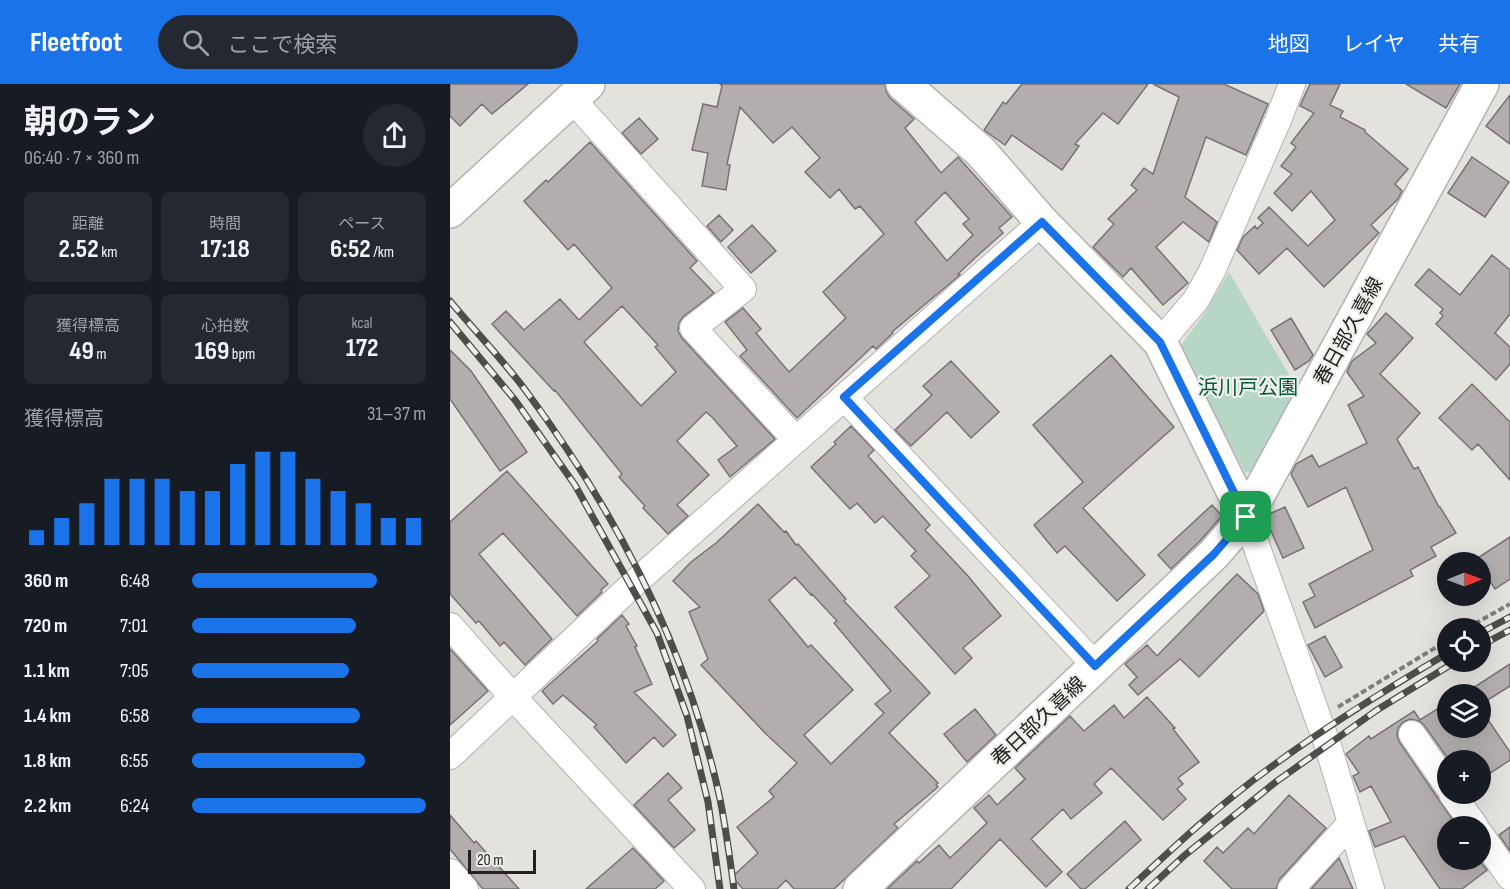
<!DOCTYPE html>
<html lang="ja">
<head>
<meta charset="utf-8">
<style>
  :root { --surface:#171b24; --page:#242831; --text:#f1f3f6; --muted:#9ea1a6; --accent:#1a73e8 }
  body { margin:0; font-family:"Sofia Sans Condensed","Noto Sans JP",sans-serif; background:var(--page); color:var(--text); height:100vh; display:flex; flex-direction:column; font-size:22px; white-space:nowrap }
  * { box-sizing:border-box; margin:0 }
  p { font-size:20px; color:var(--muted) }
  .icon { flex:none; width:33px; height:33px; fill:none; stroke:currentColor; stroke-width:2; stroke-linecap:round; stroke-linejoin:round }
  .map { position:relative; flex:1; overflow:hidden }
  .details { display:flex; flex-direction:column; background:var(--surface); width:450px }
  .details>* { flex:none }
  .needle { width:39px; rotate:89deg }
  .fabs { position:absolute; left:987px; top:468px; display:grid; gap:12px }
  .fabs a { display:grid; place-items:center; width:54px; height:54px; border-radius:50%; background:var(--surface); box-shadow:0 6px 24px #0002; font-size:30px }
  .scale { position:absolute; left:18px; bottom:15px; width:68px; box-sizing:border-box; padding-left:6px; border:3px solid #22211f; border-top:0; font-size:16px; line-height:21px; white-space:nowrap; color:#22211f; -webkit-text-stroke:4px #f1efea; paint-order:stroke }
  .pin { position:absolute; display:grid; place-items:center; width:51px; height:51px; color:#fff; margin:-26px; border-radius:12px; box-shadow:0 3px 9px #0006 }
  .round { display:grid; place-items:center; flex:none; width:63px; height:63px; border-radius:32px; background:var(--page) }
  .summary { display:flex; align-items:center; justify-content:space-between; height:102px; padding:0 24px }
  h1 { font-size:33px; font-weight:700; line-height:45px }
  .stats { display:grid; grid-template-columns:repeat(3,1fr); gap:9px; height:102px; padding:6px 24px }
  .stats div { display:grid; align-content:center; border-radius:9px; background:var(--page); text-align:center }
  .stats b { font-size:26px; font-weight:700 }
  .stats small { font-size:16px; font-weight:400 }
  .stats p { font-size:16px }
  .chart { height:168px; padding:12px 24px }
  .chart p { display:flex; justify-content:space-between }
  .chart svg { width:100%; height:108px; margin-top:6px; stroke:var(--accent); stroke-width:6 }
  ul { padding:0 24px; list-style:none; font-size:20px }
  li { display:grid; grid-template-columns:96px 72px 1fr; align-items:center; height:45px }
  li i { height:15px; border-radius:8px; background:var(--accent) }
  header { display:flex; align-items:center; gap:36px; box-sizing:border-box; height:84px; padding:0 30px; background:var(--accent); color:#fff }
  header strong { font-size:28px }
  nav { display:flex; gap:33px; margin-inline-start:auto; font-size:21px }
  .search { width:420px; height:54px; background:var(--page); display:flex; align-items:center; gap:15px; box-sizing:border-box; padding:0 21px; border-radius:33px; color:var(--muted); font-size:22px }
  main { display:flex; flex:1; min-height:0 }
  .map>svg:first-child { display:block }
  .green { fill:#b7d7c6 }
  .building { fill:#b3adae; stroke:#787274; stroke-width:1.5; fill-rule:evenodd }
  .lines { fill:none; stroke-linecap:round; stroke-linejoin:round }
  .minor-casing { stroke:#b4b1ac; stroke-width:28 }
  .tertiary-casing { stroke:#b4b1ac; stroke-width:36 }
  .primary-casing { stroke:#b4b1ac; stroke-width:36 }
  .path { stroke:#7f7e7a; stroke-width:4; stroke-dasharray:6 3; stroke-linecap:butt }
  .minor { stroke:#fff; stroke-width:26 }
  .tertiary { stroke:#fff; stroke-width:33 }
  .primary { stroke:#fff; stroke-width:33 }
  .rail-casing { stroke:#4e4d4a; stroke-width:7 }
  .rail { stroke:#f1efea; stroke-width:4.5; stroke-dasharray:14; stroke-linecap:butt }
  .route-casing { stroke:#fff; stroke-width:12 }
  .route { stroke:#1a73e8; stroke-width:8 }
  .labels { text-anchor:middle; stroke-width:4.5; stroke-linejoin:round; paint-order:stroke }
  .street-label { font-size:20px; fill:#22211f; stroke:#f1efea }
  .park-label { font-size:20px; fill:#005a3b; stroke:#f1efea }
</style>
</head>
<body>
<header>
<strong>Fleetfoot</strong>
<div class="search"><svg class="icon" aria-label="search" viewBox="0 0 24 24"><circle cx="10" cy="10" r="6"/><path d="M15 15l6 6"/></svg>ここで検索</div>
<nav><a>地図</a><a>レイヤ</a><a>共有</a></nav>
</header>
<main>
<section class="details">
<div class="summary"><div><h1>朝のラン</h1><p>06:40 · 7 × 360 m</p></div><a class="round"><svg class="icon" aria-label="share" viewBox="0 0 24 24"><path d="M12 15V3M7 8l5-5 5 5M5 13v7h14v-7"/></svg></a></div>
<div class="stats">
<div><p>距離</p><b>2.52<small> km</small></b></div>
<div><p>時間</p><b>17:18</b></div>
<div><p>ペース</p><b>6:52<small> /km</small></b></div>
</div>
<div class="stats">
<div><p>獲得標高</p><b>49<small> m</small></b></div>
<div><p>心拍数</p><b>169<small> bpm</small></b></div>
<div><p>kcal</p><b>172</b></div>
</div>
<div class="chart"><p><span>獲得標高</span>31–37 m</p>
<svg viewBox="0 0 160 44" preserveAspectRatio="none"><path d="M5 44V38M15 44V33M25 44V27M35 44V17M45 44V17M55 44V17M65 44V22M75 44V22M85 44V11M95 44V6M105 44V6M115 44V17M125 44V22M135 44V27M145 44V33M155 44V33"/></svg>
</div>
<ul>
<li><b>360 m</b>6:48<i style="width:79%"></i></li>
<li><b>720 m</b>7:01<i style="width:70%"></i></li>
<li><b>1.1 km</b>7:05<i style="width:67%"></i></li>
<li><b>1.4 km</b>6:58<i style="width:72%"></i></li>
<li><b>1.8 km</b>6:55<i style="width:74%"></i></li>
<li><b>2.2 km</b>6:24<i style="width:100%"></i></li>
</ul>
</section>
<div class="map">
<svg width="1060" height="805" viewBox="0 0 1060 805">
  <rect width="100%" height="100%" fill="#e4e2dd"/>
  <!-- green -->
  <path class="green" d="M779 188 848 306 804 388H795L730 263 754 230Z"/>
  <!-- building -->
  <path class="building" d="M0 0H78L42 30 32 20 10 42 0 32Z
    M270 0H435L436 7 440 14 464 35 455 44 491 89 508 73 562 133 549 144 553 149 526 173 508 190 510 191 442 248 443 249 426 265 423 262 347 334 290 272 297 266 275 238 293 224 311 245 306 249 339 288 396 234 373 208 434 150 410 122 405 125 389 105 380 114 355 88 370 74 342 43 323 59 290 23 277 80 280 81 276 106 252 102 258 69 242 66 253 20 267 23 272 2ZM495 108 519 135 513 140 523 151 497 177 465 138Z
    M572 0H698L668 40 653 29 625 60 629 62 612 86 562 51 555 61 534 46 553 18 556 20Z
    M703 0H774L818 20 796 71 756 53 735 113 767 138 759 158 733 138 706 163 738 199 713 221 681 184 673 193 643 163 664 140 658 135 687 106 681 101 694 84 703 90 729 13Z
    M860 0H890L880 21 893 27 890 33 915 46V48L958 85 945 100 952 107 948 115 921 141 929 149 874 203 837 164 809 190 787 166 793 153 805 142 807 145 813 139 808 134 819 123 858 162 885 136 861 107 842 127 824 109 842 90 831 82 846 63 841 59 864 29 850 22Z
    M956 0H1010L996 24Z
    M1060 11V60L1036 42Z
    M189 34 208 55 191 70 172 49Z
    M140 58 247 177 240 184 264 209 233 233 229 239 228 247 232 254 325 355 280 393 268 376 287 362 262 333 256 328 227 357 259 391 227 421 238 432 218 450 193 424 195 422 169 393 172 390 105 306 104 307 42 240 56 227 74 246 110 215 129 236 162 204 124 160 118 166 74 117 96 96 98 98ZM172 222 208 261 205 263 226 288 191 322 134 258Z
    M1022 73 1059 98 1035 133 998 109Z
    M269 131 283 146 271 158 257 142Z
    M302 141 326 167 301 189 278 163Z
    M1042 171 1060 186V230L1045 249 1060 263V280L1046 296 986 240 993 232 990 229 993 225 965 201 979 185 1010 211Z
    M936 229 963 254 930 290 970 329 947 355 964 385 968 383 989 423H990L1006 449 981 463 986 472 960 486 963 492 865 544 853 518 865 512 859 500 923 466 896 403 858 423 841 390 846 380 862 371 869 383 917 359 898 321 914 312 897 288 902 277 926 259 917 250Z
    M841 234 863 271 859 277 845 286 821 246Z
    M0 266 21 287 77 368 50 387 0 315Z
    M661 271 724 343 633 424 695 491 667 517 615 462 607 469 584 441 633 398 583 341Z
    M501 277 549 328 521 354 497 328 461 362 445 346 482 311 473 302Z
    M1022 300 1060 338V396L1028 360 1022 366 989 334Z
    M401 342 424 366 418 372 480 441 475 446 518 492 551 532 513 564 522 574 505 590 445 523 480 492 461 472 466 467 433 432 425 439 407 419 400 425 361 383 386 360 384 358Z
    M57 387 158 500 151 506 152 508 127 532 53 449 29 470 102 555 75 581 54 558 50 562 29 537 26 539 0 510V438Z
    M308 420 334 448 336 447 346 461 348 460 396 515 394 517 480 609 439 649 488 699 486 701 488 703 444 740 448 744 384 805H344L336 796 327 805H293L282 793 308 769 287 743 324 713 319 707 347 679 315 649 251 581 258 575 239 528 250 523 223 497 241 478 266 459ZM345 493 361 511 362 510 387 537 384 539 441 607 425 620 434 629 381 680 354 651 403 606 361 561 358 563 319 516Z
    M762 421 772 432 750 457 721 485 708 471Z
    M835 423 854 464 833 474 816 436 819 430Z
    M1060 453V495L1045 505 1030 482V478L1026 475Z
    M787 490 808 510 814 527 749 593 730 575 688 611 679 601 687 593 675 580 697 561 707 572Z
    M172 531 179 540 176 542 187 562 185 563 202 600 184 608 226 651 213 663 204 653 176 679 144 643 147 641 113 611 103 620 92 607 148 557 147 555Z
    M875 552 892 583 875 593 858 561Z
    M0 565 38 607 0 641Z
    M1060 580V602L1030 621V610H1009L1016 606 1017 608Z
    M697 613 725 644 723 645 749 678 728 694 733 700 727 705 736 715 713 736 661 684 644 700 652 709 621 735 613 725 581 755 612 788 596 803 550 755 501 805H437L467 777 469 779 489 761 500 774 537 739 524 724 539 711 547 721 575 695 565 684 620 632 634 647 664 621 674 634Z
    M998 618V644H1030V624L1060 668V676L1030 696V676H999L974 641 969 637 960 635 953 638 948 644 947 652 950 659 1007 742H998V776H1029L1037 786 1012 805H990L954 752 925 763 919 747 941 738 921 702 910 708 903 692 909 689 896 670 919 652 921 655 964 627 970 636Z
    M525 625 546 651 517 678 494 650Z
    M218 689 232 704 218 716 245 746 224 764 184 721Z
    M839 711 876 744 830 795 826 805H782L754 777 767 763 773 769 798 744 804 750Z
    M0 731 24 759 26 757 69 805H33L0 765Z
    M675 737 691 756 635 805H631L617 790Z
    M1060 743V767L1049 751Z
    M183 764 214 797 205 805H136Z
    M889 774 903 805H861Z"/>
  <g class="lines">
    <defs>
      <path id="minor" d="M121 14 293 205 243 244 346 356
        M710 258 746 216 762 187 828 36 842 0
        M394 313 646 582
        M796 433 878 662 921 805
        M0 542 63 613 242 805
        M962 650 998 702
        M0 672 180 503 592 138
        M1002 710 1025 742
        M1030 750 1060 793
        M0 788 15 805
        M841 805 901 739"/>
      <path id="tertiary" d="M453 0 531 68 592 138 710 258 796 433
        M0 127 138 0"/>
      <path id="primary" d="M410 805 764 470 796 433 1032 0"/>
    </defs>
    <!-- minor casing -->
    <use href="#minor" class="minor-casing"/>
    <!-- tertiary casing -->
    <use href="#tertiary" class="tertiary-casing"/>
    <!-- primary casing -->
    <use href="#primary" class="primary-casing"/>
    <!-- path -->
    <path class="path" d="M1017 544 1060 520
      M888 623 998 556"/>
    <!-- minor -->
    <use href="#minor" class="minor"/>
    <!-- tertiary -->
    <use href="#tertiary" class="tertiary"/>
    <!-- primary -->
    <use href="#primary" class="primary"/>
    <defs>
      <path id="rail" d="M0 217C25 247 53 276 76 307 166 428 238 566 270 715 276 745 280 775 284 805
        M0 238 65 316 125 401 207 549 237 632 258 718 270 805
        M1030 549 1060 533
        M1030 562 1060 546
        M679 805C724 763 771 719 821 683 878 641 937 605 998 569
        M698 805 735 771 827 697 927 626 1005 578"/>
    </defs>
    <!-- rail casing -->
    <use href="#rail" class="rail-casing"/>
    <!-- rail -->
    <use href="#rail" class="rail"/>
  </g>
  <g class="lines">
    <defs>
      <path id="route" d="M592 138 710 258 796 433 764 470 645 582 394 313Z"/>
    </defs>
    <!-- route casing -->
    <use href="#route" class="route-casing"/>
    <!-- route -->
    <use href="#route" class="route"/>
  </g>
  <g class="labels">
    <!-- street labels -->
    <g class="street-label">
      <text transform="translate(898 247) rotate(-61)" y="7">春日部久喜線</text>
      <text transform="translate(588 637) rotate(-43)" y="7">春日部久喜線</text>
    </g>
    <!-- park labels -->
    <g class="park-label">
      <text x="798" y="310">浜川戸公園</text>
    </g>
  </g>
</svg>
<div class="fabs">
<a><svg class="needle" viewBox="-14 -14 28 28"><path d="M0-13l5 13h-10z" fill="#e53935"/><path d="M0 13l5-13h-10z" fill="#9ea1a6"/></svg></a>
<a><svg class="icon" aria-label="locate" viewBox="0 0 24 24"><circle cx="12" cy="12" r="6"/><path d="M12 2v4M12 18v4M2 12h4M18 12h4"/></svg></a>
<a><svg class="icon" aria-label="layers" viewBox="0 0 24 24"><path d="M12 4l9 5-9 5-9-5zM3 14l9 5 9-5"/></svg></a>
<a>+</a>
<a>−</a>
</div>
<div class="scale">20 m</div>
<div class="pin" style="left:796px;top:433px;background:#1e9e55"><svg class="icon" aria-label="arrive" viewBox="0 0 24 24"><path d="M6 21V4h12l-3 4 3 4H6"/></svg></div>
</div>
</main>
</body>
</html>
